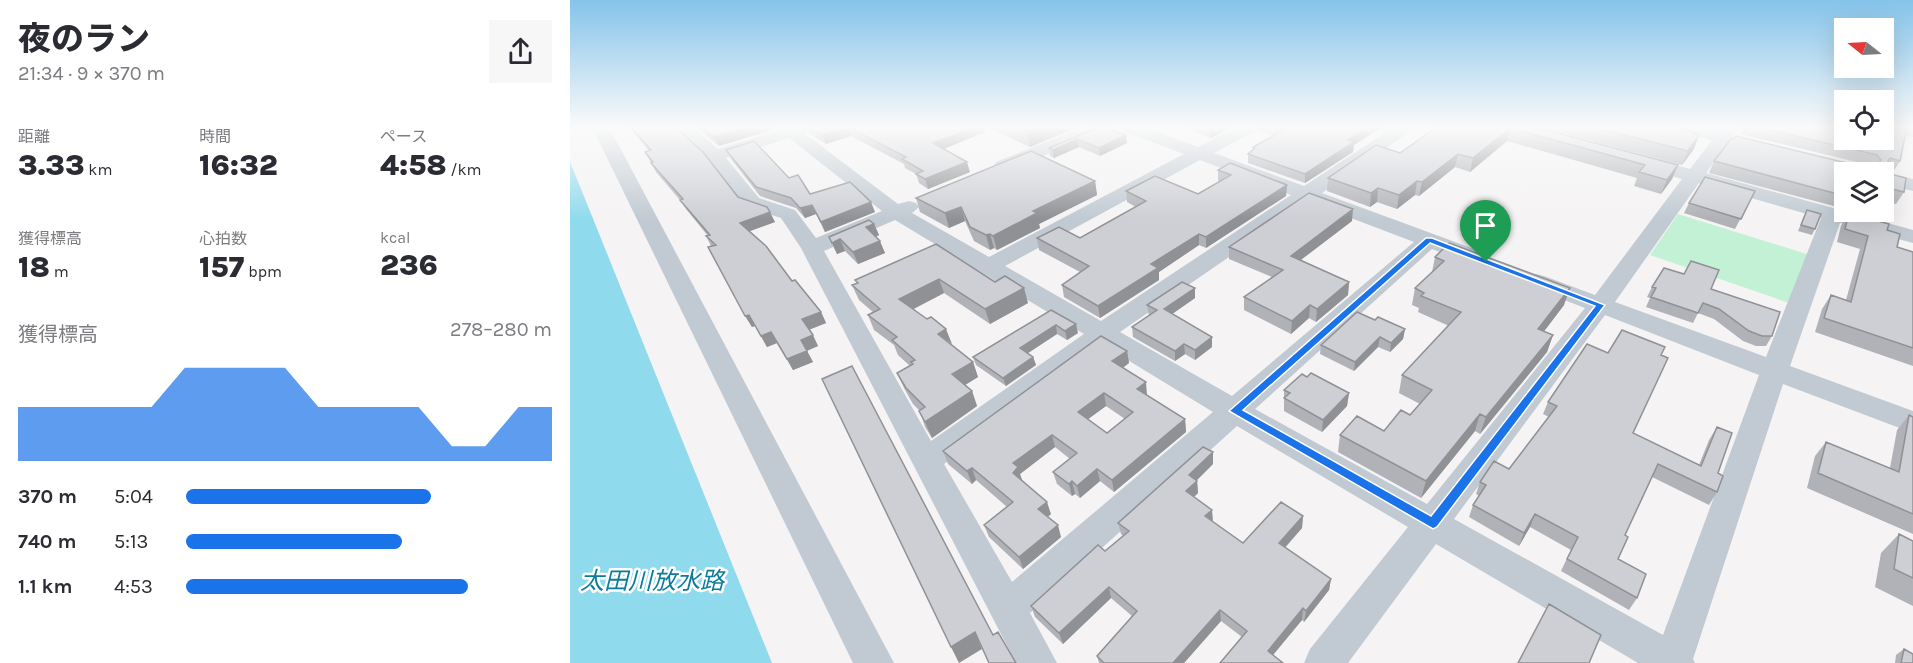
<!DOCTYPE html>
<html lang="ja">
<head>
<meta charset="utf-8">
<style>
  :root { --surface:#fff; --page:#f7f7f7; --text:#2b2b33; --muted:#7c7c81; --accent:#1a73e8 }
  body { margin:0; font-family:Karla,"Noto Sans JP",sans-serif; background:var(--page); color:var(--text); height:100vh; display:flex; flex-direction:column; font-size:22px; white-space:nowrap }
  * { box-sizing:border-box; margin:0 }
  p { font-size:20px; color:var(--muted) }
  .icon { flex:none; width:33px; height:33px; fill:none; stroke:currentColor; stroke-width:2; stroke-linecap:round; stroke-linejoin:round }
  .map { position:relative; flex:1; overflow:hidden }
  .side { display:flex; flex-direction:column; background:var(--surface); width:570px }
  .side>* { flex:none }
  .needle { width:39px; rotate:288deg }
  .fabs { position:absolute; left:1264px; top:18px; display:grid; gap:12px }
  .fabs a { display:grid; place-items:center; width:60px; height:60px; border-radius:0px; background:var(--surface); box-shadow:0 6px 24px #0002; font-size:30px }
  .pin { position:absolute; display:grid; place-items:center; width:51px; height:51px; color:#fff; margin:-62px -26px; border-radius:50% 50% 50% 0; rotate:-45deg; box-shadow:0 0 6px #0007 }
  .pin .icon { rotate:45deg }
  .round { display:grid; place-items:center; flex:none; width:63px; height:63px; border-radius:0px; background:var(--page) }
  .headline { display:flex; align-items:center; justify-content:space-between; height:102px; padding:0 18px }
  h1 { font-size:33px; font-weight:800; line-height:45px }
  .figures { display:grid; grid-template-columns:repeat(3,1fr); gap:9px; height:102px; padding:6px 18px }
  .figures div { display:grid; align-content:center }
  .figures b { font-size:30px; font-weight:800 }
  .figures small { font-size:16px; font-weight:400 }
  .figures p { font-size:16px }
  .chart { height:168px; padding:12px 18px }
  .chart p { display:flex; justify-content:space-between }
  .chart svg { width:100%; height:108px; margin-top:6px; fill:var(--accent); opacity:.7 }
  ul { padding:0 18px; list-style:none; font-size:20px }
  li { display:grid; grid-template-columns:96px 72px 1fr; align-items:center; height:45px }
  li i { height:15px; border-radius:8px; background:var(--accent) }
  main { display:flex; flex:1; min-height:0 }
  .map>svg:first-child { display:block }
  .green { fill:#c3f1d5 }
  .water { fill:#90daee }
  .lines { fill:none; stroke-linecap:round; stroke-linejoin:round }
  .minor { fill:#c1cad2; fill-rule:evenodd }
  .major { fill:#b3c2d1; fill-rule:evenodd }
  .wall { fill:#b0b2b7; fill-rule:evenodd }
  .shaded-wall { fill:#909195 }
  .building { fill:#cdcfd5; stroke:#909195; stroke-width:1.5; fill-rule:evenodd }
  .route { fill:#1a73e8; stroke:#fff; stroke-width:1.5; fill-rule:evenodd }
  .labels { text-anchor:middle; stroke-width:5; stroke-linejoin:round; paint-order:stroke }
  .near-water-label { font-size:24px; font-style:italic; fill:#0c7c9b; stroke:#fff }
</style>
</head>
<body>
<main>
<section class="side">
<div class="headline"><div><h1>夜のラン</h1><p>21:34 · 9 × 370 m</p></div><a class="round"><svg class="icon" aria-label="share" viewBox="0 0 24 24"><path d="M12 15V3M7 8l5-5 5 5M5 13v7h14v-7"/></svg></a></div>
<div class="figures">
<div><p>距離</p><b>3.33<small> km</small></b></div>
<div><p>時間</p><b>16:32</b></div>
<div><p>ペース</p><b>4:58<small> /km</small></b></div>
</div>
<div class="figures">
<div><p>獲得標高</p><b>18<small> m</small></b></div>
<div><p>心拍数</p><b>157<small> bpm</small></b></div>
<div><p>kcal</p><b>236</b></div>
</div>
<div class="chart"><p><span>獲得標高</span>278–280 m</p>
<svg viewBox="0 0 160 44" preserveAspectRatio="none"><path d="M0 44V22L10 22L20 22L30 22L40 22L50 6L60 6L70 6L80 6L90 22L100 22L110 22L120 22L130 38L140 38L150 22L160 22V44z"/></svg>
</div>
<ul>
<li><b>370 m</b>5:04<i style="width:67%"></i></li>
<li><b>740 m</b>5:13<i style="width:59%"></i></li>
<li><b>1.1 km</b>4:53<i style="width:77%"></i></li>
</ul>
</section>
<div class="map">
<svg width="1343" height="663" viewBox="0 0 1343 663">
  <rect width="100%" height="100%" fill="#f5f3f3"/>
  <!-- green -->
  <path class="green" d="M1108 214 1240 255 1222 304 1080 255Z"/>
  <!-- water -->
  <path class="water" d="M0 162 5 174 202 663H0Z"/>
  <g class="lines">
    <!-- minor -->
    <path class="minor" d="M22 127H39L324 663H283Z
      M104 127H123L148 149 209 130 207 127H242L240 132 234 133 328 204 339 201 346 203 349 207 342 213 419 257 614 154 553 131 551 127H574L628 147 667 127H687L685 131 644 153 734 186 824 127H843L841 131 752 193 915 253 918 258 915 263 907 265 899 263 862 249 685 409 857 504 1015 308 958 286 954 281 958 276 966 274 974 276 1025 295 1112 179 1066 166 1064 162 1066 158 1073 156 1120 169 1142 140 1104 131 1102 127H1130L1148 131 1152 127H1168L1163 135 1173 137 1176 141 1173 145 1167 146 1157 144 1136 173 1343 230V243L1270 223 1220 366 1343 411V433L1213 384 1123 659 1125 663H1068L866 544 778 663H734L740 649 838 527 667 426 460 613 487 663H446L231 248 211 218 175 206 139 160ZM219 138 312 211 246 238 225 210 189 198 156 158ZM630 160 721 195 531 321 435 266ZM1129 183 1251 218 1196 357 1045 302ZM739 202 844 242 662 396 550 332ZM325 220 514 334 361 441 254 251ZM1035 315 1189 375 1093 635 884 519ZM533 345 643 412 442 582 374 464Z
      M513 127H536L533 131 440 170H426L424 166 426 162Z
      M1313 172H1314L1343 179V191L1314 184Z"/>
    <!-- major -->
    <path class="major" d="M1314 127H1343V137L1315 131Z"/>
  </g>
  <!-- wall -->
  <path class="wall" d="M60 127H105L168 197 205 222 179 231 222 281 251 312 256 323 239 330 248 346 237 351 243 362 223 370 207 343 197 347 185 326 182 327 136 236H138L116 209 110 200 86 172 75 152 79 151 64 133Z
    M126 127H206L205 129 149 146Z
    M237 127H414L415 132 374 149 400 172 358 189 349 183 346 174 335 168 334 164 281 136 256 144 240 134Z
    M417 127H508L460 147Z
    M529 127 557 143 530 156 509 147 484 158 480 156 479 148Z
    M620 127H663L641 138 620 130Z
    M688 127H812L784 145 783 152 735 183 678 163V154L683 149V147L704 135 688 130Z
    M867 127H965L1108 165 1102 179 1091 194 1064 186 1067 178 937 141 900 172 885 167 849 196 845 195 827 209 807 202 800 207 757 191 758 178 830 153Z
    M970 127H1104L1129 135 1124 149 1112 165Z
    M1173 127H1275L1330 161 1323 172 1319 171 1320 174 1334 192 1326 204 1314 201V172H1275V209L1139 173 1144 161 1291 163 1170 134Z
    M156 150 240 194 305 212 255 232 246 214 235 218 226 208 190 196 161 159Z
    M648 170 717 185 716 196 636 248 629 245 589 272V280L530 318 494 297 492 285 510 272 469 250 467 238H510L566 207 557 202 556 191 628 194 650 181H648Z
    M525 181 527 195 469 224 470 228 427 250 424 248 420 250 404 241 395 221 379 228 350 212 346 198Z
    M1185 191 1165 229 1114 213 1119 203Z
    M1237 210 1245 229 1242 235 1228 231Z
    M1283 212H1294L1292 214Z
    M1279 213 1317 230 1327 247 1343 252V366L1245 332 1252 309 1261 295 1276 300 1290 249 1267 242 1271 226Z
    M782 221 731 260 779 282 778 295 746 322 739 318 721 334 674 310V297L702 277 659 259V247Z
    M304 224 309 235 306 237 315 253 288 264 275 251 267 254 259 237Z
    M366 244 458 303 420 324 374 293 343 309 381 345 403 362 408 377 395 385 402 391 407 406 362 438 355 427 350 411 343 404 334 388 327 373 340 366 328 355 324 345 304 330 298 315 303 312 289 300 282 285 287 283 285 280Z
    M865 257 994 305 974 331 983 335 977 352 910 434 905 431 851 498 768 452 770 435 814 431 840 415 850 404 829 393 832 375 879 326 848 312 849 308 842 305 845 288 862 272Z
    M1082 287 1141 289 1202 336 1196 346H1186L1173 341 1144 319 1128 313 1123 323 1076 307 1080 298 1077 297Z
    M625 288V298L602 314 642 347 625 360 615 354 605 361 563 337 562 327 579 316 577 305Z
    M481 310 508 333 497 340 487 334 458 353 463 357 466 365 436 386 406 365 403 357Z
    M805 320 835 329 833 339 820 352 808 347 784 371 750 354 751 345Z
    M557 351 559 363 553 368 577 395 615 419 616 432 544 492 530 481 510 498 505 494 502 496 487 484 483 472 500 459 485 447 450 474 452 480 481 514 478 517 491 537 453 569 419 537 414 525 437 507 406 480 402 484 378 464 373 451ZM536 406 555 419 537 433 518 419Z
    M1038 353 1091 355 1063 433 1129 465 1139 440 1147 427V492L1139 505 1082 477 1055 535 1048 559 1067 598 1059 610 991 571 1001 550 960 527 949 546 899 517 903 505 909 496 906 494 910 482 939 469 979 417 973 414 978 402Z
    M737 377 779 393 777 406 752 432 714 411V390Z
    M1339 415 1343 417V534L1237 488 1245 456 1256 442 1320 468 1327 430Z
    M643 464 627 480 628 493 624 497 643 522 673 543 733 516 732 528 715 548 761 579 759 590 734 622 732 620 703 655 672 637 651 621 614 663H529L527 656 562 616 541 598 493 644 465 617 461 606 535 551 553 536 551 534 548 523Z
    M1329 534 1343 541V606L1305 587 1311 553Z
    M1334 649 1343 663H1325L1326 655Z"/>
  <!-- shaded-wall -->
  <path class="shaded-wall" d="M179 127H206L205 129 149 146 144 137Z
    M278 127 281 136 256 144 252 135Z
    M405 127H414L415 132 366 152 363 143Z
    M469 127H508L460 147 457 131Z
    M645 127H663L641 138V129Z
    M799 127H812L784 145 783 152 735 183V174L778 140Z
    M940 128 937 141 900 172 903 158Z
    M556 135 557 143 530 156 529 148Z
    M1129 135 1124 149 1112 165 1118 151Z
    M507 139 509 147 484 158 483 150Z
    M888 154 885 167 849 196 852 182Z
    M397 162 400 172 358 189 355 179Z
    M1108 165 1102 179 1091 194 1097 180Z
    M525 181 527 195 469 224 470 228 427 250 423 236 463 211Z
    M847 181 845 195 827 209 829 195Z
    M717 185 716 196 636 248V237Z
    M808 188 807 202 800 207 801 193Z
    M301 202 305 212 255 232 251 222Z
    M242 205 246 214 235 218 230 208Z
    M391 207 395 221 379 228 375 213Z
    M783 209 782 221 720 268 721 256Z
    M200 212 205 222 175 233 170 223Z
    M304 224 309 235 300 239 296 227Z
    M420 234 424 248 420 250 416 235Z
    M629 234V245L589 272V280L530 318 528 306 581 264Z
    M270 239 275 251 267 254 262 243Z
    M310 241 315 253 288 264 283 252Z
    M369 279 374 293 334 314 329 299Z
    M779 282 778 295 746 322 747 309Z
    M454 288 458 303 420 324 415 309Z
    M625 288V298L595 319 594 309Z
    M1000 288 994 305 963 346 968 329Z
    M740 305 739 318 721 334 722 321Z
    M251 312 256 323 238 330 232 319Z
    M179 315 185 326 182 327 175 316Z
    M506 324 508 333 497 340 495 331Z
    M486 325 487 334 452 357 450 348Z
    M376 329 382 344 368 334Z
    M835 329 833 339 820 352 821 343Z
    M201 332 207 343 197 347 191 336Z
    M243 335 248 346 236 351 231 340Z
    M983 335 977 352 910 434 916 417Z
    M642 337V347L625 360V350Z
    M810 337 808 347 784 371 785 362Z
    M614 344 615 354 605 361V351Z
    M237 351 243 362 223 370 217 359Z
    M557 351 559 363 544 374 542 361Z
    M463 357 466 365 436 386 433 378Z
    M403 362 408 377 387 390 382 374Z
    M576 382 577 395 567 389Z
    M402 391 407 406 362 438 355 422Z
    M534 393 536 406 510 425 508 412Z
    M779 393 777 406 752 432 753 420Z
    M910 414 905 431 851 498 856 481Z
    M615 419 616 432 544 492 542 480Z
    M482 435 485 447 450 474 452 480 443 473V463Z
    M643 452V464L620 487 619 475Z
    M402 468 406 480 402 484 397 471Z
    M527 469 530 481 510 498 507 486Z
    M502 481 505 494 502 496 499 484Z
    M627 481 628 493 617 503 616 491Z
    M477 502 481 514 472 521 468 509Z
    M642 510 643 521 635 516Z
    M965 514 960 527 949 546 954 533Z
    M733 516 732 528 708 555 709 543Z
    M488 525 491 537 453 569 449 557Z
    M761 579 759 590 734 622 736 611Z
    M539 587 541 598 493 644 489 633Z
    M733 608 732 620 697 662 698 651Z
    M650 610 651 621 614 663H603Z
    M405 632 412 649 389 663 381 647Z"/>
  <!-- building -->
  <path class="building" d="M61 127H105L133 152 168 197 197 207 200 212 170 223 196 246 222 281 225 280 251 312 232 319 243 335 231 340 237 351 217 359 201 332 191 336 179 315 175 316 138 247 146 245 136 236 140 235 110 200 113 199 81 163 83 162 75 152 81 150Z
    M132 127H179L144 137Z
    M239 127H405L363 143 397 162 355 179 346 174 353 171 332 159 336 157 278 127 252 135Z
    M446 127H469L457 131Z
    M529 127H535L556 135 529 148 507 139 483 150 479 148Z
    M705 127H799L778 140 784 142 735 174 678 154 685 148 683 147 714 130Z
    M867 127H965L1108 165 1097 180 1069 172 1075 165 940 128 903 158 888 154 852 182 847 181 829 195 808 188 801 193 758 178 806 145 830 153Z
    M1023 127H1104L1126 132 1124 134 1129 135 1118 151Z
    M1188 127H1275V140H1314V127H1337L1330 161 1320 158 1318 161 1320 174 1336 178 1334 192 1314 187V172H1275V196L1144 161 1161 139H1164L1166 136 1281 164 1309 163 1311 160 1307 155Z
    M184 141 219 178 228 175 240 194 280 182 301 202 251 222 242 205 230 208 221 198 186 187 156 150Z
    M461 151 525 181 463 211 467 213 423 236 420 234 416 235 400 227 391 207 375 213 346 198Z
    M660 163 717 185 636 237 629 234 581 264 588 268 528 306 492 285 519 266 467 238 489 227 510 238 576 201 556 191 585 176 628 194 661 175 648 170Z
    M1135 177 1185 191 1171 219 1119 203Z
    M739 193 783 209 721 256 779 282 747 309 740 305 722 321 674 297 713 270 659 247Z
    M1237 210 1251 214 1245 229 1231 225Z
    M1279 213 1319 224 1317 230 1330 234 1327 247 1343 252V348L1254 318 1261 295 1281 302 1298 236 1275 229Z
    M299 220 304 224 296 227 310 241 283 252 270 239 262 243 259 237Z
    M879 243 1000 288 968 329 983 335 916 417 910 414 856 481 770 435 787 416 814 431 831 410 840 415 862 390 832 375 891 312 851 296 854 293 845 288 874 261 865 257Z
    M366 244 425 282 435 276 454 288 415 309 369 279 329 299 357 319 361 317 376 329 368 334 403 362 382 374 402 391 355 422 349 411 355 407 336 388 327 373 343 364 341 362 345 360 322 340 327 337 298 315 310 309 282 285 288 283 285 280Z
    M1121 261 1149 270 1141 289 1210 312 1202 336H1192L1179 331 1149 309 1133 303 1128 313 1081 297 1086 288 1082 287 1094 268 1114 274Z
    M612 282 625 288 594 309 642 337 625 350 614 344 605 351 562 327 587 310 577 305Z
    M481 310 506 324 495 331 486 325 450 348 463 357 433 378 403 357Z
    M787 312 805 320 808 317 835 329 821 343 810 337 785 362 751 345Z
    M1052 330 1095 347 1091 355 1098 358 1063 433 1131 466 1147 427 1162 433 1148 473 1153 476 1147 492 1088 464 1055 535 1058 537 1048 559 1076 574 1067 598 997 559 1008 537 965 514 954 533 903 505 916 485 910 482 924 461 939 469 987 406 978 402 1017 344 1038 353Z
    M531 336 557 351 542 361 576 382 567 389 615 419 542 480 527 469 507 486 502 481 499 484 483 472 507 453 482 435 443 463 448 467 443 473 477 502 468 509 488 525 449 557 414 525 443 502 402 468 397 471 373 451ZM534 393 563 412 537 433 508 412Z
    M282 366 423 635 428 632 446 663H419L405 632 381 647 252 379Z
    M741 373 779 393 753 420 714 398 720 393 714 390 732 374 737 377Z
    M1339 415 1343 417V514L1248 473 1256 442 1329 472Z
    M633 447 643 452 619 475 627 481 616 491 642 510 635 516 673 543 711 502 733 516 709 543 761 579 736 611 733 608 698 651 713 663H650L677 631 650 610 603 663H534L527 656 567 611 539 587 489 633 461 606 528 545 535 551 559 531 548 523Z
    M1329 534 1343 541V578L1324 569Z
    M979 604 1031 635 1019 663H948Z
    M1334 649 1343 654V663H1331Z"/>
  <!-- sky -->
  <linearGradient id="sky" x2="0" y2="1"><stop stop-color="#85c3ea"/><stop offset="0.58" stop-color="#fafafa"/><stop offset="1" stop-color="#fafafa" stop-opacity="0"/></linearGradient>
  <rect width="1343" height="219" fill="url(#sky)"/>
  <!-- route -->
  <path class="route" d="M856 238H862L1035 305 867 527 863 529 659 411ZM860 243 1025 306 861 516 673 410Z"/>
  <g class="labels">
    <!-- near-water labels -->
    <g class="near-water-label">
      <text x="82" y="589">太田川放水路</text>
    </g>
  </g>
</svg>
<div class="fabs">
<a><svg class="needle" viewBox="-14 -14 28 28"><path d="M0-13l5 13h-10z" fill="#e53935"/><path d="M0 13l5-13h-10z" fill="#7c7c81"/></svg></a>
<a><svg class="icon" aria-label="locate" viewBox="0 0 24 24"><circle cx="12" cy="12" r="6"/><path d="M12 2v4M12 18v4M2 12h4M18 12h4"/></svg></a>
<a><svg class="icon" aria-label="layers" viewBox="0 0 24 24"><path d="M12 4l9 5-9 5-9-5zM3 14l9 5 9-5"/></svg></a>
</div>
<div class="pin" style="left:916px;top:262px;background:#1e9e55"><svg class="icon" aria-label="arrive" viewBox="0 0 24 24"><path d="M6 21V4h12l-3 4 3 4H6"/></svg></div>
</div>
</main>
</body>
</html>
